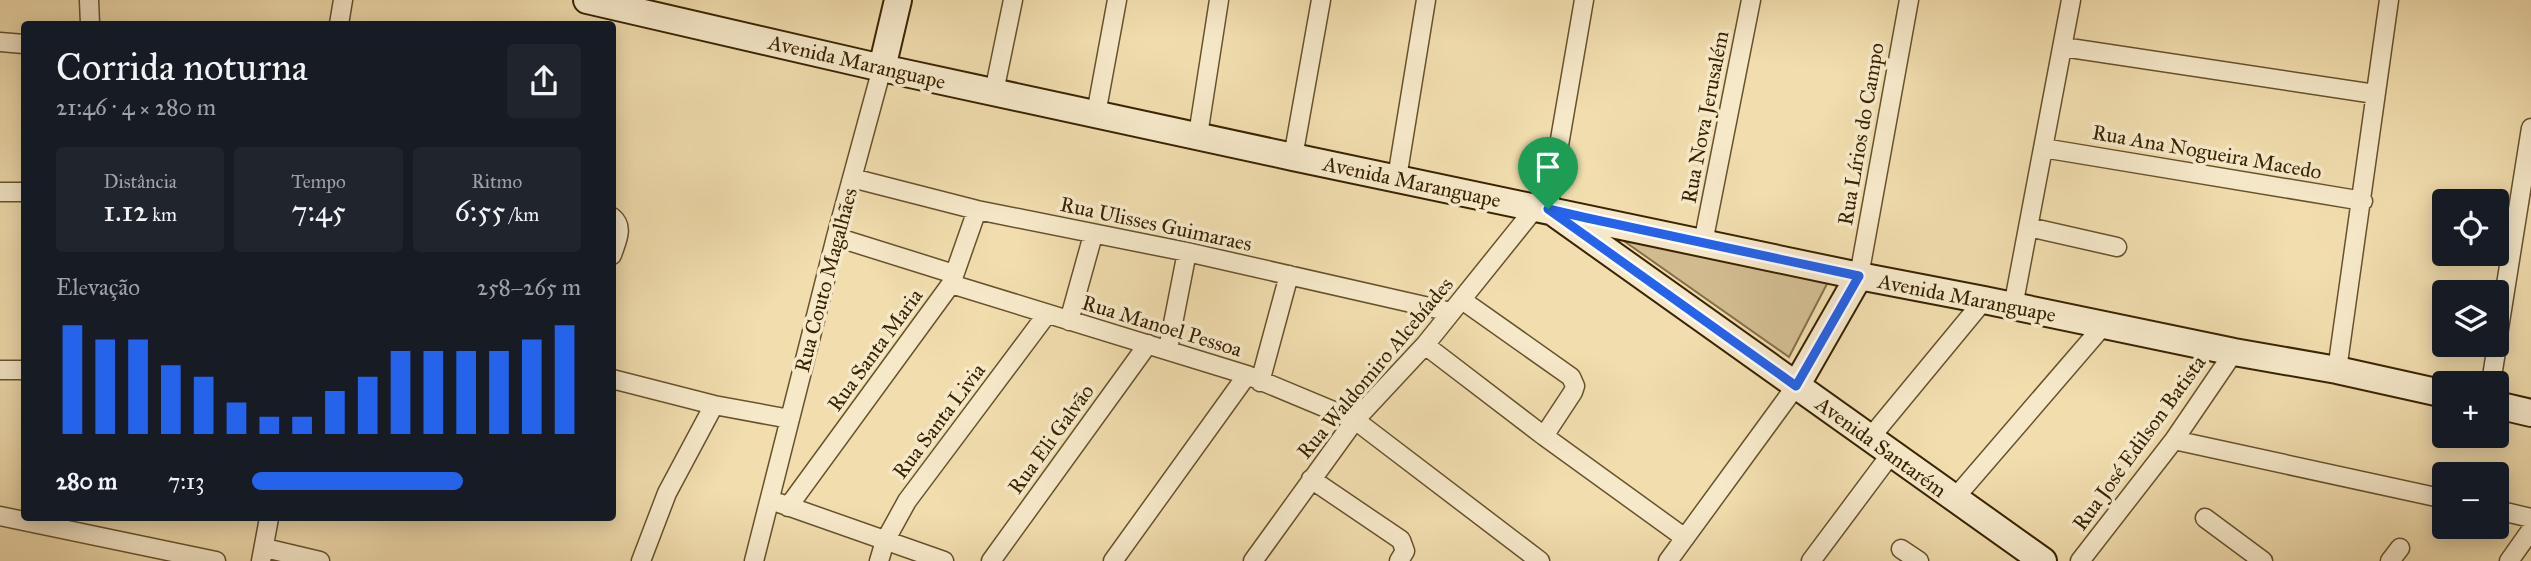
<!DOCTYPE html>
<html lang="pt">
<head>
<meta charset="utf-8">
<style>
  :root { --surface:#171b24; --page:#20242c; --text:#f1f3f6; --muted:#9ea1a6; --accent:#2563eb }
  body { margin:0; font-family:"IM FELL Great Primer",serif; background:var(--page); color:var(--text); height:100vh; display:flex; flex-direction:column; font-size:26px; white-space:nowrap }
  * { box-sizing:border-box; margin:0 }
  p { font-size:23px; color:var(--muted) }
  .icon { flex:none; width:38px; height:38px; fill:none; stroke:currentColor; stroke-width:2; stroke-linecap:round; stroke-linejoin:round }
  .map { position:relative; flex:1; overflow:hidden }
  .drawer { position:absolute; left:21px; top:21px; width:595px; height:500px; display:flex; flex-direction:column; background:var(--surface); border-radius:7px; box-shadow:0 4px 18px #0003 }
  .drawer>* { flex:none }
  .controls { position:absolute; left:2432px; top:189px; display:grid; gap:14px }
  .controls a { display:grid; place-items:center; width:77px; height:77px; border-radius:7px; background:var(--surface); box-shadow:0 4px 18px #0003; font-size:35px }
  .pin { position:absolute; display:grid; place-items:center; width:60px; height:60px; color:#fff; margin:-72px -30px; border-radius:50% 50% 50% 0; rotate:-45deg; box-shadow:0 0 7px #0007 }
  .pin .icon { rotate:45deg }
  .round { display:grid; place-items:center; flex:none; width:74px; height:74px; border-radius:7px; background:var(--page) }
  .head { display:flex; align-items:center; justify-content:space-between; height:119px; padding:0 35px }
  h1 { font-size:38px; font-weight:600; line-height:52px }
  .metrics { display:grid; grid-template-columns:repeat(3,1fr); gap:10px; height:119px; padding:7px 35px }
  .metrics div { display:grid; align-content:center; border-radius:7px; background:var(--page); text-align:center }
  .metrics b { font-size:30px; font-weight:600 }
  .metrics small { font-size:19px; font-weight:400 }
  .metrics p { font-size:19px }
  .chart { height:196px; padding:14px 35px }
  .chart p { display:flex; justify-content:space-between }
  .chart svg { width:100%; height:126px; margin-top:7px; stroke:var(--accent); stroke-width:6 }
  ul { padding:0 35px; list-style:none; font-size:23px }
  li { display:grid; grid-template-columns:112px 84px 1fr; align-items:center; height:52px }
  li i { height:18px; border-radius:9px; background:var(--accent) }
  .map>svg:first-child { display:block }
  .green { fill:#d2bd91; stroke:#867049; stroke-width:2 }
  .lines { fill:none; stroke-linecap:round; stroke-linejoin:round }
  .street-casing { stroke:#67522c; stroke-width:21 }
  .secondary-casing { stroke:#392301; stroke-width:30 }
  .street { stroke:#f6e9ca; stroke-width:18 }
  .secondary { stroke:#f6e9ca; stroke-width:26 }
  .route-casing { stroke:#fff; stroke-width:14 }
  .route { stroke:#2563eb; stroke-width:9 }
  .labels { text-anchor:middle; stroke-width:7; stroke-linejoin:round; paint-order:stroke }
  .street-label { font-size:21px; fill:#392301; stroke:#f6e9ca }
</style>
</head>
<body>
<div class="map">
<svg width="2531" height="561" viewBox="0 0 2531 561">
  <rect width="100%" height="100%" fill="#f1ddae"/>
  <filter id="stains"><feTurbulence type="fractalNoise" baseFrequency=".00286" numOctaves="4"/><feColorMatrix values="0 0 0 0 .2 0 0 0 0 .09 0 0 0 0 .02 0 0 0 .5 -.17"/></filter>
  <radialGradient id="worn" r=".72"><stop offset=".6" stop-color="#630" stop-opacity="0"/><stop offset="1" stop-color="#630" stop-opacity=".3"/></radialGradient>
  <!-- green -->
  <path class="green" d="M1621 239 1828 282 1789 357Z"/>
  <g class="lines">
    <defs>
      <path id="street" d="M89 0 90 24
        M339 24 343 0
        M0 42 24 44
        M2063 47 2375 94
        M994 92 1013 0
        M1096 114 1117 0
        M1198 135 1219 0
        M2043 148 2363 201
        M1293 157 1321 0
        M852 178 977 210 1187 252 1451 312
        M1397 178 1426 0
        M0 192H24
        M1548 209 1584 0
        M612 217C625 227 616 242 612 255
        M2029 227 2117 247
        M836 237 954 274
        M1703 243 1751 0
        M1859 276 1909 0
        M951 284 1247 375 1355 420 1540 561
        M1462 300 1571 377 1575 386 1573 392 1544 436
        M2013 307 2071 0
        M1069 321 1093 235
        M2497 341 2531 128
        M1425 345 1544 436 1685 538
        M1168 349 1187 252
        M0 370H24
        M2337 370 2389 0
        M612 379 714 405 790 419
        M1260 382 1289 275
        M2491 383 2497 345
        M1870 438 1984 300
        M2174 440 2445 499
        M1311 479 1401 540 1405 551 1399 561
        M1954 499 2103 326
        M779 503 944 561
        M788 507 951 284 977 210
        M2497 510 2531 518
        M0 516 216 561
        M2205 518 2263 561
        M265 548 320 561
        M1901 549 1919 561
        M261 561 269 518
        M641 561 667 493 714 405
        M754 561 836 237 882 68
        M879 561 885 541 907 501 1047 314
        M991 561 1148 344
        M1113 561 1247 375
        M1253 561 1355 420 1425 345 1536 207
        M1668 561 1796 386
        M1811 561 1891 454
        M2080 561 2174 440 2234 352
        M2390 561 2400 548
        M2509 561 2531 530"/>
      <path id="secondary" d="M587 0 882 68 1293 157 1859 276 1984 300 2234 352 2337 370 2445 394
        M882 68 898 0
        M1557 215 2043 561
        M1796 386 1859 276
        M2497 405 2531 413"/>
    </defs>
    <!-- street casing -->
    <use href="#street" class="street-casing"/>
    <!-- secondary casing -->
    <use href="#secondary" class="secondary-casing"/>
    <!-- street -->
    <use href="#street" class="street"/>
    <!-- secondary -->
    <use href="#secondary" class="secondary"/>
  </g>
  <g class="lines">
    <defs>
      <path id="route" d="M1548 209 1587 218 1859 276 1796 386Z"/>
    </defs>
    <!-- route casing -->
    <use href="#route" class="route-casing"/>
    <!-- route -->
    <use href="#route" class="route"/>
  </g>
  <g class="labels">
    <!-- street labels -->
    <g class="street-label">
      <text transform="translate(857 62) rotate(13)" y="7">Avenida Maranguape</text>
      <text transform="translate(1705 117) rotate(-79)" y="7">Rua Nova Jerusalém</text>
      <text transform="translate(1861 134) rotate(-80)" y="7">Rua Lírios do Campo</text>
      <text transform="translate(2207 152) rotate(10)" y="7">Rua Ana Nogueira Macedo</text>
      <text transform="translate(1412 182) rotate(12)" y="7">Avenida Maranguape</text>
      <text transform="translate(1156 224) rotate(12)" y="7">Rua Ulisses Guimaraes</text>
      <text transform="translate(826 280) rotate(-75)" y="7">Rua Couto Magalhães</text>
      <text transform="translate(1967 298) rotate(11)" y="7">Avenida Maranguape</text>
      <text transform="translate(1162 326) rotate(17)" y="7">Rua Manoel Pessoa</text>
      <text transform="translate(875 350) rotate(-54)" y="7">Rua Santa Maria</text>
      <text transform="translate(1375 368) rotate(-50)" y="7">Rua Waldomiro Alcebíades</text>
      <text transform="translate(939 421) rotate(-53)" y="7">Rua Santa Livia</text>
      <text transform="translate(1051 439) rotate(-54)" y="7">Rua Eli Galvão</text>
      <text transform="translate(2139 443) rotate(-54)" y="7">Rua José Edilson Batista</text>
      <text transform="translate(1881 447) rotate(36)" y="7">Avenida Santarém</text>
    </g>
  </g>
  <rect width="100%" height="100%" filter="url(#stains)"/>
  <rect width="100%" height="100%" fill="url(#worn)"/>
</svg>
<div class="controls">
<a><svg class="icon" aria-label="locate" viewBox="0 0 24 24"><circle cx="12" cy="12" r="6"/><path d="M12 2v4M12 18v4M2 12h4M18 12h4"/></svg></a>
<a><svg class="icon" aria-label="layers" viewBox="0 0 24 24"><path d="M12 4l9 5-9 5-9-5zM3 14l9 5 9-5"/></svg></a>
<a>+</a>
<a>−</a>
</div>
<div class="pin" style="left:1548px;top:209px;background:#1e9e55"><svg class="icon" aria-label="arrive" viewBox="0 0 24 24"><path d="M6 21V4h12l-3 4 3 4H6"/></svg></div>
<section class="drawer">
<div class="head"><div><h1>Corrida noturna</h1><p>21:46 · 4 × 280 m</p></div><a class="round"><svg class="icon" aria-label="share" viewBox="0 0 24 24"><path d="M12 15V3M7 8l5-5 5 5M5 13v7h14v-7"/></svg></a></div>
<div class="metrics">
<div><p>Distância</p><b>1.12<small> km</small></b></div>
<div><p>Tempo</p><b>7:45</b></div>
<div><p>Ritmo</p><b>6:55<small> /km</small></b></div>
</div>
<div class="chart"><p><span>Elevação</span>258–265 m</p>
<svg viewBox="0 0 160 44" preserveAspectRatio="none"><path d="M5 44V6M15 44V11M25 44V11M35 44V20M45 44V24M55 44V33M65 44V38M75 44V38M85 44V29M95 44V24M105 44V15M115 44V15M125 44V15M135 44V15M145 44V11M155 44V6"/></svg>
</div>
<ul>
<li><b>280 m</b>7:13<i style="width:64%"></i></li>
</ul>
</section>
</div>
</body>
</html>
